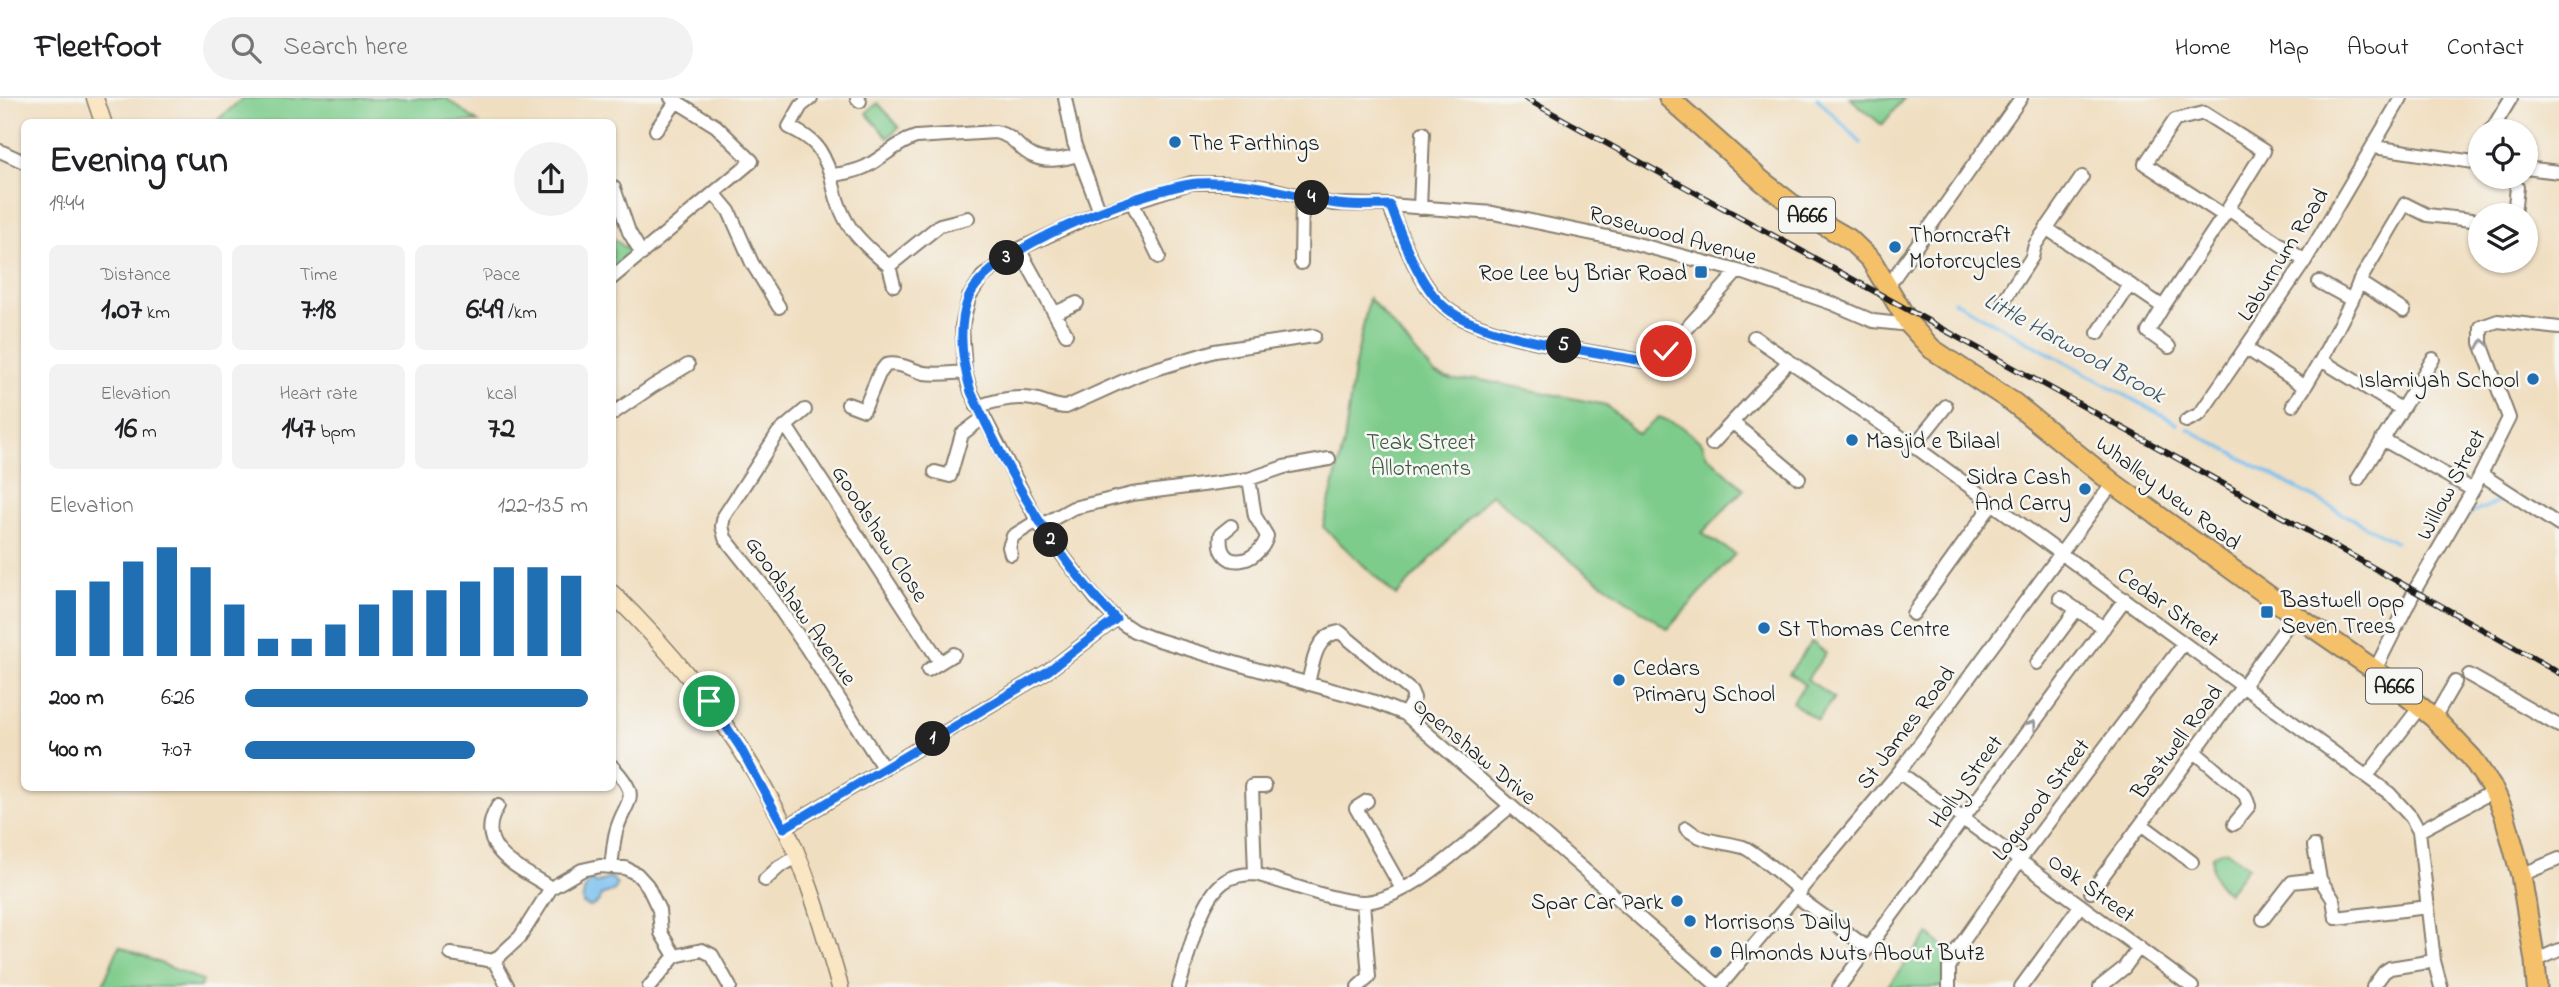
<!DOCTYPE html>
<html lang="en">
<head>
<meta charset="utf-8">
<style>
  :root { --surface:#fff; --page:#f2f2f2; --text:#202124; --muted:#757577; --line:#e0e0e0; --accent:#1f6fb2 }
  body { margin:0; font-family:"Indie Flower",sans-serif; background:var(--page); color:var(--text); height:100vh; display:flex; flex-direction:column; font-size:26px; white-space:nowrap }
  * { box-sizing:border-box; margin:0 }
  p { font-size:23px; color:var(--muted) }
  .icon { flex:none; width:38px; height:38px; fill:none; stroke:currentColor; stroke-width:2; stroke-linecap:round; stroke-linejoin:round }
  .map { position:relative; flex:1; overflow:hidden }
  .sheet { position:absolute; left:21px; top:21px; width:595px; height:672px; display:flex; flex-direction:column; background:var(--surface); border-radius:10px; box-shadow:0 2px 5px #0004 }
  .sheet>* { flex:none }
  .tools { position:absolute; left:2468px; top:21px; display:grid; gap:14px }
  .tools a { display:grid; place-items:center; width:70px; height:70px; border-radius:50%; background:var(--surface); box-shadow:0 2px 5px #0004; font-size:35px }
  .pin { position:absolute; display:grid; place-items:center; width:60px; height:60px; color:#fff; margin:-30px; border:4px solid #fff; border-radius:50%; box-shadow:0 2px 7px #0007 }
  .km { position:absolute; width:35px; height:35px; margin:-18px; border-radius:50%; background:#222; color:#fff; font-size:19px; line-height:35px; text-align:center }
  .round { display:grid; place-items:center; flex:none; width:74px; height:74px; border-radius:37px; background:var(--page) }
  .head { display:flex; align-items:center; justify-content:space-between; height:119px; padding:0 28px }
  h1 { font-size:38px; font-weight:700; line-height:52px }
  .figures { display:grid; grid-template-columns:repeat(3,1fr); gap:10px; height:119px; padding:7px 28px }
  .figures div { display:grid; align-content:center; border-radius:10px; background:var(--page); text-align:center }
  .figures b { font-size:30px; font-weight:700 }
  .figures small { font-size:19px; font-weight:400 }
  .figures p { font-size:19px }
  .chart { height:196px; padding:14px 28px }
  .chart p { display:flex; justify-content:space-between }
  .chart svg { width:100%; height:126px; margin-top:7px; stroke:var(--accent); stroke-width:6 }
  ul { padding:0 28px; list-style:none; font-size:23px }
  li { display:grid; grid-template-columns:112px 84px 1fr; align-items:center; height:52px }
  li i { height:18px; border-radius:9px; background:var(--accent) }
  header { display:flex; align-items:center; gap:42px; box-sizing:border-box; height:98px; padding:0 35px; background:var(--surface); border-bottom:2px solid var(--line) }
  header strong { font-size:33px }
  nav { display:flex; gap:38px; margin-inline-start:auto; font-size:24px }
  .search { width:490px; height:63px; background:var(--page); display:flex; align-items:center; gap:18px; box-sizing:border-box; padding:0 24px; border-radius:38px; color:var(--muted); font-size:26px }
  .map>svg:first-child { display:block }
  .green { fill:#7ecc8b; stroke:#4d7454; stroke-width:2 }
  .water { fill:#76bfef; stroke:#496e86; stroke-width:2 }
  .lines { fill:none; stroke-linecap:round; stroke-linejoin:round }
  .stream { stroke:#76bfef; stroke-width:3.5 }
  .minor-casing { stroke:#867d6e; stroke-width:16 }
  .secondary-casing { stroke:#867d6e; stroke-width:19 }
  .trunk-casing { stroke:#867d6e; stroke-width:23 }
  .minor { stroke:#fff; stroke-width:12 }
  .secondary { stroke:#fbe6c3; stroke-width:16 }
  .trunk { stroke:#f4c16a; stroke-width:19 }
  .rail-casing { stroke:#1c1c1c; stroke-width:6 }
  .rail { stroke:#f6f6f2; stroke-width:3.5; stroke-dasharray:10; stroke-linecap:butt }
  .oneway { stroke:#999 }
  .route-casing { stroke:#fff; stroke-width:14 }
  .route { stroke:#1a73e8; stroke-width:9 }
  .poi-dot { fill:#1f6fb2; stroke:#f6f6f2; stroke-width:2.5 }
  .labels { text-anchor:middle; stroke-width:5; stroke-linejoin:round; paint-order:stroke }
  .shield { fill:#f6f6f2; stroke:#5d5d5c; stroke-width:2 }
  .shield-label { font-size:21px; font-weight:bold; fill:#1c1c1c }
  .poi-label { font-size:23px; fill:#1c1c1c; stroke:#f6f6f2; text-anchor:start }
  .street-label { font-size:23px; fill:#1c1c1c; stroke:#f6f6f2 }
  .park-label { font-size:23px; fill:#3e5a43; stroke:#f6f6f2 }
  .water-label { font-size:24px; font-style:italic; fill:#3c5566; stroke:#f6f6f2 }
</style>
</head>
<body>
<header>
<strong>Fleetfoot</strong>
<div class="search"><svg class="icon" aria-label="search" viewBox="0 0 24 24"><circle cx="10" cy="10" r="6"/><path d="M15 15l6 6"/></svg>Search here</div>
<nav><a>Home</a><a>Map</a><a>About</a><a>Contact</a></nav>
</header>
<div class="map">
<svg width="2559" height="889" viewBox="0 0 2559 889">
  <rect width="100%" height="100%" fill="#f6f6f2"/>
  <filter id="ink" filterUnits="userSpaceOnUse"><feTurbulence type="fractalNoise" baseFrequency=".0143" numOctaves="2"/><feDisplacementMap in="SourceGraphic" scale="14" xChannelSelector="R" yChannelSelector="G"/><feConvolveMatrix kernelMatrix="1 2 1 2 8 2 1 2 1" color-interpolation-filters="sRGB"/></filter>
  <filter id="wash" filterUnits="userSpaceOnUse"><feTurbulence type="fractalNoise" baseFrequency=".00686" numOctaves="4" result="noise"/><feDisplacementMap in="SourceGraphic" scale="28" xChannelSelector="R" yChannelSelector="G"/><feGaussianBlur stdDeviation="1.57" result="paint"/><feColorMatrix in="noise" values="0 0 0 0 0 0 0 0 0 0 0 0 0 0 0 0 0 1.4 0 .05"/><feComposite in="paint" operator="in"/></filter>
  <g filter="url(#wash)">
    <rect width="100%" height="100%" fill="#f0dec0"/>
    <!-- green -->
    <path class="green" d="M243 0H446L478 24H215Z
      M1850 0H1904L1882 27Z
      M878 5 899 29 888 40 866 15Z
      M613 140 632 155 613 169H612Z
      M1369 200 1434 275C1449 282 1460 285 1476 281L1606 307 1638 336 1659 319 1681 328 1702 345 1706 356 1744 391 1702 435 1735 456 1668 531 1575 466 1491 396 1396 498 1323 429 1344 345 1354 272Z
      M1812 544 1826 555 1807 581 1834 600 1817 622 1792 604 1805 587 1789 575Z
      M2222 753H2227L2248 769 2228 795C2213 784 2211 776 2212 758Z
      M1929 836 1948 853 1943 889H1887Z
      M119 848 203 883 200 889H102Z"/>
    <!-- water -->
    <path class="water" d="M611 779 617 786 615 792 601 797C600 804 596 807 590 809L583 806C582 799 585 786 592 781L596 786Z"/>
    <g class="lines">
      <!-- stream -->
      <path class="stream" d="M1817 0 1861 45
        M1954 203 2178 326
        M2188 331 2395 444
        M2463 419 2502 402"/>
    </g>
  </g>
  <g filter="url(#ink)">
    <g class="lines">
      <defs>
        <path id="minor" d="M811 0 801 8 789 29C816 42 821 50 831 77 843 76 854 74 865 69 883 60 896 45 916 39L995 34C1016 38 1017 51 1033 58 1047 65 1064 61 1078 57
          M857 0 860 3
          M1065 0 1074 45 1100 114
          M656 32 676 4
          M2491 33 2511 0
          M2374 49 2480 65
          M0 53 24 64
          M2525 70 2559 74
          M831 77C840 124 853 138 889 168L940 127 968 120
          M614 90 629 134 642 156
          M714 95 729 113 752 165 779 209
          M1132 104 1159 159
          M1389 107C1402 139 1419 188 1446 210 1483 241 1593 253 1642 263L1653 262 1666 253 1738 173
          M1420 110 1423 35
          M2223 117 2145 66 2175 22 2204 15 2264 53 2228 111
          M2514 117 2517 89
          M2046 130 2163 209 2228 111 2305 163
          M1019 151 1066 236
          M1301 165 1302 98
          M889 168 894 187
          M612 180 752 63 716 28 671 0
          M2319 184 2352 202 2321 262
          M2359 184 2404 213
          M1888 188 2021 0
          M2004 202 2032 159 2035 147 2082 79
          M2352 202 2359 184 2405 106 2427 117 2480 123
          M2163 209 2148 234 2169 249
          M1055 215 1077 205
          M2098 235 2130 187
          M1754 239 1914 348 2389 695 2411 719 2419 733 2434 863 2441 889
          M2247 251 2305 289 2321 262 2401 311
          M848 306 864 312 879 276 886 267C900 264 911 272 924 275 938 277 951 275 965 274
          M2293 307 2305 289
          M977 309C996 302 1014 298 1033 301 1045 303 1054 309 1066 309L1139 276 1215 253 1314 238
          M805 312 778 335 724 418 722 428 725 440 768 494 806 549 884 671
          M612 316 653 288 688 267
          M2186 323 2200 316 2305 163 2401 0
          M1732 324 1799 380
          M786 328 940 564
          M2382 341 2473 392
          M1712 346 1788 264
          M1914 348 1946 308
          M935 374 950 378 962 336 983 320
          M2481 376 2559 427
          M2358 381 2433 261
          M1040 428 1073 410 1103 403 1132 396 1249 381 1284 369 1329 361
          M1231 428 1221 436C1216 476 1260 466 1267 438L1255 418 1249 381
          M1011 456 1009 449 1013 438 1037 423
          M2060 500 2104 530
          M1913 516 1992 406
          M2037 565 2077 511
          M928 572 954 556
          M2375 572 2416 490 2473 392 2509 320 2481 245V229L2498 223 2559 230
          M2469 577 2559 628
          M1308 586C1313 565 1315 537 1340 534L1411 593 1414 600 1405 616
          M2434 620 2455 584
          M2195 654 2245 697 2249 708 2234 726
          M1899 674 2192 889
          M2367 678 2419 610
          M1367 703 1356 710 1402 791
          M498 708C471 751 521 770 551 790
          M2141 726 2192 764
          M784 730 1048 573 1116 521
          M1686 730C1703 745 1722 743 1743 749 1756 754 1788 783 1801 793
          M2419 733 2494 693
          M2314 748 2320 781 2333 801 2336 820 2428 809
          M611 768C613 757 613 745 616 734 625 700 644 702 612 668
          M1255 776 1252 688H1265
          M2521 777 2559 761
          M765 782 779 769 797 759
          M2091 794 2295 517
          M1796 798 1868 850
          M2263 821 2292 784 2320 781
          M451 856 494 863
          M2535 863 2559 852
          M508 889 494 863 520 839 551 790 582 772 600 768 625 770 637 776 647 787 659 812 661 835 675 858
          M649 889 675 858 702 852 712 857 730 889
          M1179 889C1188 860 1199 802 1224 784 1233 777 1244 776 1255 776 1286 784 1334 804 1364 804 1410 802 1475 737 1511 708
          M1358 889 1369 879 1363 804
          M1719 889 1405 616 1372 603 1248 569 1152 540 1134 533 1116 521 1096 501 1040 428 971 294 965 274 962 228 969 199 982 179 1019 151 1100 114 1191 85H1225L1264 89 1333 106 1389 107 1493 115 1622 142 1738 173 1831 205 1873 223 1910 227
          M1719 889 1899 674 2113 385
          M1839 889 2125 501
          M1949 889V870L1957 852 2020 762 2183 546
          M2021 889 2080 808
          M2100 889 2124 870 2139 849
          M2373 889 2384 874 2390 870 2434 863"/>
        <path id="secondary" d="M95 0 103 24
          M612 495C680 561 736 634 779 717 807 771 823 831 840 889"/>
        <path id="trunk" d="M1669 0 1762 83 1802 114 1849 141 1871 162 1910 227 1932 251 2014 305 2113 385 2295 517 2375 572 2434 620 2472 660 2494 693 2504 715 2521 777 2535 863 2537 889"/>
      </defs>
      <!-- minor casing -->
      <use href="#minor" class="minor-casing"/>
      <!-- secondary casing -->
      <use href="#secondary" class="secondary-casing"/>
      <!-- trunk casing -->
      <use href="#trunk" class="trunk-casing"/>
      <!-- minor -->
      <use href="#minor" class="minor"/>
      <!-- secondary -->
      <use href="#secondary" class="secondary"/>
      <!-- trunk -->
      <use href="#trunk" class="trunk"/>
      <defs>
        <path id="rail" d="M1525 0C1869 192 2217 379 2559 575"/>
      </defs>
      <!-- rail casing -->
      <use href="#rail" class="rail-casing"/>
      <!-- rail -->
      <use href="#rail" class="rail"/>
    </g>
    <!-- one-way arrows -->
    <defs><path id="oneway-chevron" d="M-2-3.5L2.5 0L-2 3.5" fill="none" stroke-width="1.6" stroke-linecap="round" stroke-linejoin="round" transform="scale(1.75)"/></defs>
    <g class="oneway">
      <use href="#oneway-chevron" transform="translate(2483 246) rotate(-100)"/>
      <use href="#oneway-chevron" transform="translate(2032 627) rotate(-54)"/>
    </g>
  </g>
  <g class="lines" filter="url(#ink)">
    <defs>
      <path id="route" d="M709 603 740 649 784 730 1048 573 1116 521C1052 456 1009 376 971 294 962 264 957 231 968 201 988 150 1138 95 1190 86 1200 84 1211 85 1222 85 1259 85 1295 98 1331 105 1350 109 1371 107 1390 107 1402 139 1419 188 1446 210 1483 241 1593 253 1642 263L1653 262 1666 253"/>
    </defs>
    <!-- route casing -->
    <use href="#route" class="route-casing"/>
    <!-- route -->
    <use href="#route" class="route"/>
  </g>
  <!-- markers -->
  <g class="poi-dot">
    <circle cx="1175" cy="44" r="7"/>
    <circle cx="1895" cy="149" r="7"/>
    <rect x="1694" y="167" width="14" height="14" rx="3.5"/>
    <circle cx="2533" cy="281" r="7"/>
    <circle cx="1852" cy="342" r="7"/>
    <circle cx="2085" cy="391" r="7"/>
    <rect x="2260" y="507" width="14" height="14" rx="3.5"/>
    <circle cx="1764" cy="530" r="7"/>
    <circle cx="1619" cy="582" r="7"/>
    <circle cx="1677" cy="803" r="7"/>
    <circle cx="1690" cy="823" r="7"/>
    <circle cx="1716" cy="854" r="7"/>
  </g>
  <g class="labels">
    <!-- shield labels -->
    <g class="shield">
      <rect x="1779" y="99.5" width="56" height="35" rx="5"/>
      <rect x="2366" y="570.5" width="56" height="35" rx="5"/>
    </g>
    <g class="shield-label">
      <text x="1807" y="124">A666</text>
      <text x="2394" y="595">A666</text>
    </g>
    <!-- poi labels -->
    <g class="poi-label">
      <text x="1189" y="52">The Farthings</text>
      <text x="1909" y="144">Thorncraft<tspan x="1909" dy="26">Motorcycles</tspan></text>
      <text x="1687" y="182" text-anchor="end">Roe Lee by Briar Road</text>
      <text x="2519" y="289" text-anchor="end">Islamiyah School</text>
      <text x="1866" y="350">Masjid e Bilaal</text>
      <text x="2071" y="386" text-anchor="end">Sidra Cash<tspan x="2071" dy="26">And Carry</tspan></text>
      <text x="2281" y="509">Bastwell opp<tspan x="2281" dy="26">Seven Trees</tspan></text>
      <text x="1778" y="538">St Thomas Centre</text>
      <text x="1633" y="577">Cedars<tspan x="1633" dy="26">Primary School</tspan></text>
      <text x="1663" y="811" text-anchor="end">Spar Car Park</text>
      <text x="1704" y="831">Morrisons Daily</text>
      <text x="1730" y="862">Almonds Nuts About Butz</text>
    </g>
    <!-- street labels -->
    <g class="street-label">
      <text transform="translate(1673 136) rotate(15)" y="8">Rosewood Avenue</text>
      <text transform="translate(2282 156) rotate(-58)" y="8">Laburnum Road</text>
      <text transform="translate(2450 386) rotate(-62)" y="8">Willow Street</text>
      <text transform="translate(2169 394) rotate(37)" y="8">Whalley New Road</text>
      <text transform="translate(881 435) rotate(57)" y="8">Goodshaw Close</text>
      <text transform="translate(2169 508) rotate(36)" y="8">Cedar Street</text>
      <text transform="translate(802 512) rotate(55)" y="8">Goodshaw Avenue</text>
      <text transform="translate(1905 629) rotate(-53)" y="8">St James Road</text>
      <text transform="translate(2176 643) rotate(-53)" y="8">Bastwell Road</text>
      <text transform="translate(1475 652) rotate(40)" y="8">Openshaw Drive</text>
      <text transform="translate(1965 683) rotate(-54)" y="8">Holly Street</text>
      <text transform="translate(2040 701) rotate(-53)" y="8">Logwood Street</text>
      <text transform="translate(2092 789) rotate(36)" y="8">Oak Street</text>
    </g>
    <!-- park labels -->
    <g class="park-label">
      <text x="1421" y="351">Teak Street<tspan x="1421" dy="26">Allotments</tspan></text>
    </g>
    <!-- water labels -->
    <g class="water-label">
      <text transform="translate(2075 249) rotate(29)" y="8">Little Harwood Brook</text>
    </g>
  </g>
</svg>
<div class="tools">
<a><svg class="icon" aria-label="locate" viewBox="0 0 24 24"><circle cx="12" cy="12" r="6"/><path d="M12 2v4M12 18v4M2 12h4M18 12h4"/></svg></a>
<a><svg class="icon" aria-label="layers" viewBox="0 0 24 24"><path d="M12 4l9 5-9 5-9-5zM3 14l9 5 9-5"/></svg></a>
</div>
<div class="pin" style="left:709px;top:603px;background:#1e9e55"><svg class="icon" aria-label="arrive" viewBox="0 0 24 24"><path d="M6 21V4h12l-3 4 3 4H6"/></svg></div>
<div class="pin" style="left:1666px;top:253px;background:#d93025"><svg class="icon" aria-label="check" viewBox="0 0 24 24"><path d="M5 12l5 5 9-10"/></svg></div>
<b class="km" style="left:933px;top:641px">1</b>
<b class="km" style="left:1051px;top:442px">2</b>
<b class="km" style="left:1007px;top:160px">3</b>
<b class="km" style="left:1312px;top:100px">4</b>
<b class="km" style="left:1564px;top:248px">5</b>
<section class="sheet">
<div class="head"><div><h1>Evening run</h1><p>19:44</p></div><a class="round"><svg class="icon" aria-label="share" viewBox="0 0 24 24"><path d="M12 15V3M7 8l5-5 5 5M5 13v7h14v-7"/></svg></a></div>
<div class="figures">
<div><p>Distance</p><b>1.07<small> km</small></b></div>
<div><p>Time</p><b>7:18</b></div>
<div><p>Pace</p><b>6:49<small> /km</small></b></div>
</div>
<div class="figures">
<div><p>Elevation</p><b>16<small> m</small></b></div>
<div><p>Heart rate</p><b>147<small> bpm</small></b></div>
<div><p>kcal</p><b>72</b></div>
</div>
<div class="chart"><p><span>Elevation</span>122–135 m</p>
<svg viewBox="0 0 160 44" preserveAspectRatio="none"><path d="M5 44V21M15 44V18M25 44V11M35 44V6M45 44V13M55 44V26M65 44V38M75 44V38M85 44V33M95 44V26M105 44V21M115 44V21M125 44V18M135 44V13M145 44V13M155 44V16"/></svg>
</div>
<ul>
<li><b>200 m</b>6:26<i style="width:100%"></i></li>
<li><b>400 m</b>7:07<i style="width:67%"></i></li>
</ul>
</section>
</div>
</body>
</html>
